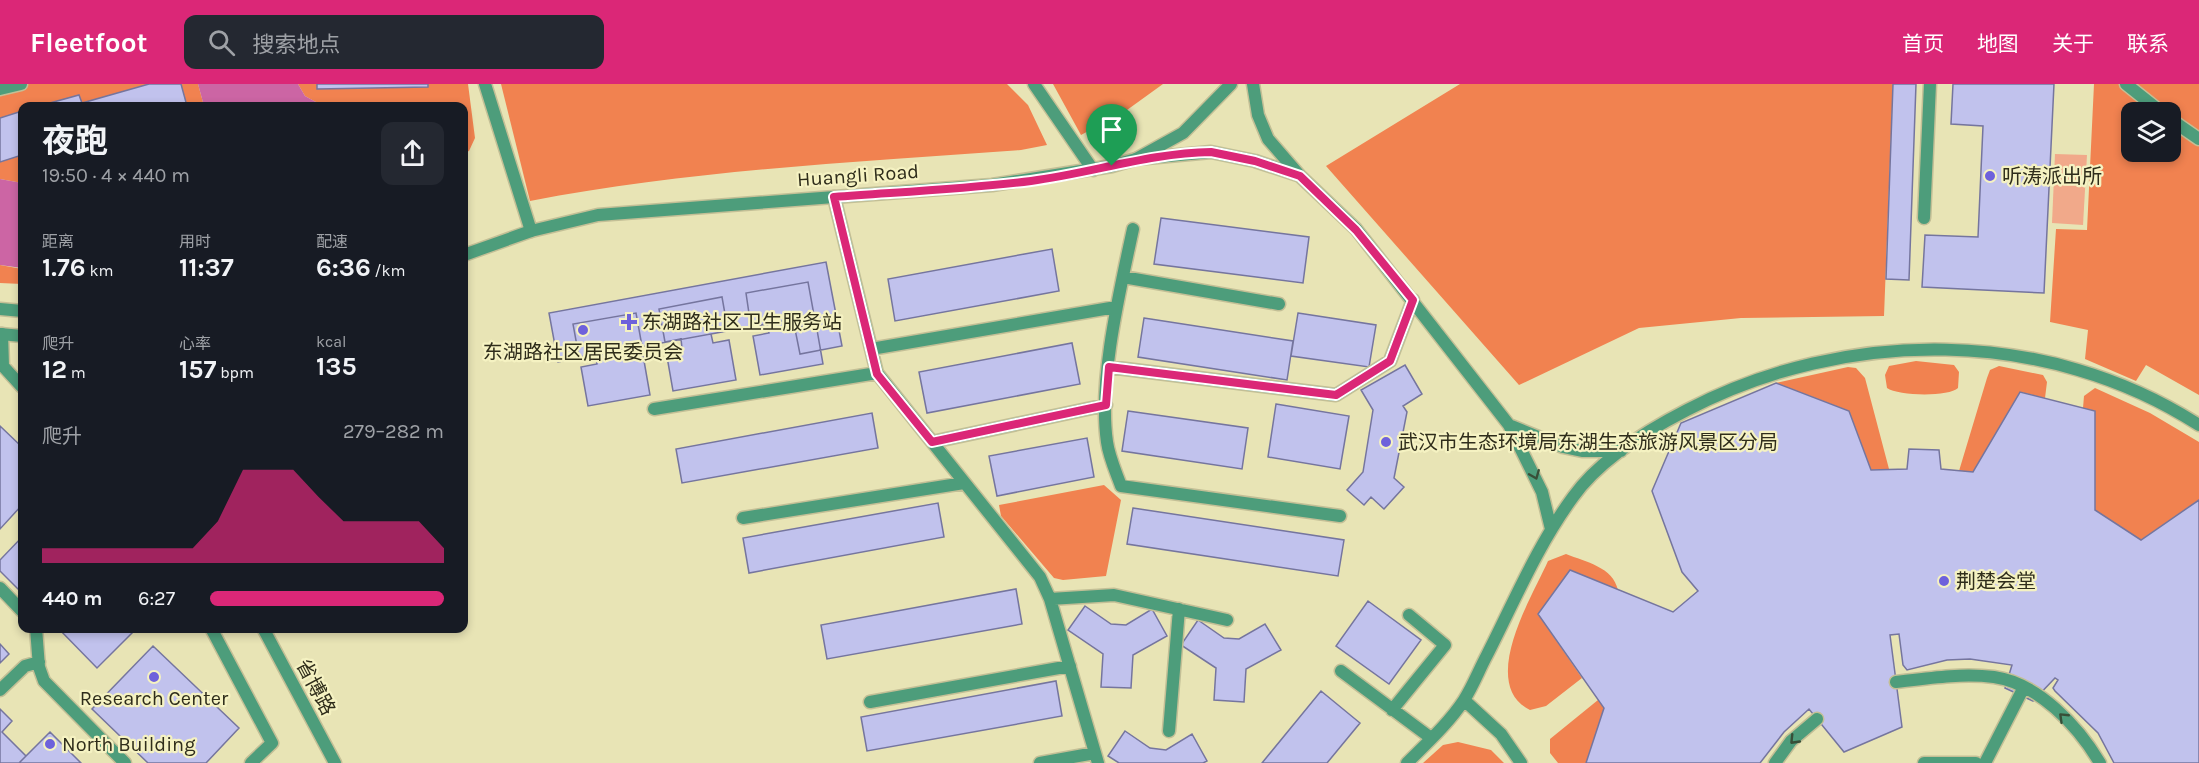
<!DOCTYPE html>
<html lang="zh">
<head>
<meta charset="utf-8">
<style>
  :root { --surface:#171b24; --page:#242831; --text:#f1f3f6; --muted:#9ea1a6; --accent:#db2777 }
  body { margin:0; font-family:Karla,"Noto Sans SC",sans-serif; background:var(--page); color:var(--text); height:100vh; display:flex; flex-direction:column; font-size:22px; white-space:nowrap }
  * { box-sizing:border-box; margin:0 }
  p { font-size:20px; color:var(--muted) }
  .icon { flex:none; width:33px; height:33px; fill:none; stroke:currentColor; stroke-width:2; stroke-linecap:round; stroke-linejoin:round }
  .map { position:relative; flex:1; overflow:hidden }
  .drawer { position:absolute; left:18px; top:18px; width:450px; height:531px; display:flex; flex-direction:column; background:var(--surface); border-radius:12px; box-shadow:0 3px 9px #0003 }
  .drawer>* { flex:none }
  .buttons { position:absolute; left:2121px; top:18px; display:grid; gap:12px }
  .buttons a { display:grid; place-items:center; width:60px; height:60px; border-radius:12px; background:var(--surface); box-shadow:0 3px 9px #0003; font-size:30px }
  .pin { position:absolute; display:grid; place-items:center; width:51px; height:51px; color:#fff; margin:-62px -26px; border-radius:50% 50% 50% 0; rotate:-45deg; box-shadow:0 0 6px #0007 }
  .pin .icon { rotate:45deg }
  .round { display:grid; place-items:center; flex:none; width:63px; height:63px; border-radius:12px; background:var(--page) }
  .headline { display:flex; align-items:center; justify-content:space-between; height:102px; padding:0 24px }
  h1 { font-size:33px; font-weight:700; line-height:45px }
  .stats { display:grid; grid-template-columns:repeat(3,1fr); gap:9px; height:102px; padding:6px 24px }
  .stats div { display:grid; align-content:center }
  .stats b { font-size:26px; font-weight:700 }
  .stats small { font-size:16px; font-weight:400 }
  .stats p { font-size:16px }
  .chart { height:168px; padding:12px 24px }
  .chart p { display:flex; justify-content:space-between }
  .chart svg { width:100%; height:108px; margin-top:6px; fill:var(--accent); opacity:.7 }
  ul { padding:0 24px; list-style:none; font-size:20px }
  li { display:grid; grid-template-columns:96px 72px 1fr; align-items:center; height:45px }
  li i { height:15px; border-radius:8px; background:var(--accent) }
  header { display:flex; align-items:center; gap:36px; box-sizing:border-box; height:84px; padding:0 30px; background:var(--accent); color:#fff }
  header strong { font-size:28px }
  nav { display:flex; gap:33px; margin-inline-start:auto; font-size:21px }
  .search { width:420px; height:54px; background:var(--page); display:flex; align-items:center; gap:15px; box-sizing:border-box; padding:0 21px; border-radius:12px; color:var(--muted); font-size:22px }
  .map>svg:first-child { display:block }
  .green { fill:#f1a98a }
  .forest { fill:#f18250; fill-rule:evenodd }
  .water { fill:#cc65a4 }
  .building { fill:#c1c2ed; stroke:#75759e; stroke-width:1.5 }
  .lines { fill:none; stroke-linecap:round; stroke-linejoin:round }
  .service-casing { stroke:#c3bf96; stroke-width:15 }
  .minor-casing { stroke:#c3bf96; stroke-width:15 }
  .tertiary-casing { stroke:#c3bf96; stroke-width:15 }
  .service { stroke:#4d9d7b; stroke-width:12 }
  .minor { stroke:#4d9d7b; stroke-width:12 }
  .tertiary { stroke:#4d9d7b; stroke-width:12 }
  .oneway { stroke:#384f38 }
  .route-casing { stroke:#fff; stroke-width:12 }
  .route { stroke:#db2777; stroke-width:8 }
  .poi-dot { fill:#6e61db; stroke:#f5f2c2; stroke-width:2 }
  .labels { text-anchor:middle; stroke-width:4.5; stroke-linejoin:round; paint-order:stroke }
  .street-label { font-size:20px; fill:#2f2d1b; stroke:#f5f2c2 }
  .poi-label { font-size:20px; fill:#2f2d1b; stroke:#f5f2c2; text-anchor:start }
</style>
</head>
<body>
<header>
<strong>Fleetfoot</strong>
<div class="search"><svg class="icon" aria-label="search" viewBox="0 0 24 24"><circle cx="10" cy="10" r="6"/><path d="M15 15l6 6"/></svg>搜索地点</div>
<nav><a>首页</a><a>地图</a><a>关于</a><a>联系</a></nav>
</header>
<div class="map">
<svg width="2199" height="679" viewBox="0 0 2199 679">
  <rect width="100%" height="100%" fill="#e8e4b5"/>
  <!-- green -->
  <path class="green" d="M2055 70 2087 71 2083 141 2052 139Z"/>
  <!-- forest -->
  <path class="forest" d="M0 0H198L204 22H22V99L0 95Z
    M298 0H468L475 54 469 67 464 69V22H323L305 12Z
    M501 0H1007L1028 21 1047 61 1021 66C857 78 692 86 530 117Z
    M1053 0H1163L1127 26 1081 51Z
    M1460 0H1893L1884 232 1741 234 1639 244 1519 301 1326 82Z
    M2094 0H2199V311L2146 281 2136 297 2085 275 2088 246 2050 238 2056 145 2087 146ZM2132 28H2170V68H2132Z
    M0 181 22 185V200L0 199Z
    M1916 277 1954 281 1959 288 1958 304C1949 313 1898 312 1887 304L1885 291 1889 282Z
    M1999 282 2043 291 2047 298 2045 314 2020 308 1973 388 1959 387 1987 294 1990 286Z
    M1848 283 1856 284 1865 294 1889 385 1871 386 1849 327 1776 299Z
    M2095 304 2150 329 2199 358V416L2141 456 2095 426V327L2083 324 2084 312Z
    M1104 401 1121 416 1106 492 1063 496 1054 494 1001 432 999 421Z
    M1566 470C1586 478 1613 483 1618 506L1570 486 1538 530 1582 594 1546 622 1530 626C1478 600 1532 513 1548 477Z
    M1598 616 1604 624 1586 679H1558L1550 669V655Z
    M1458 658 1491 666 1504 679H1423L1443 661Z"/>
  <!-- water -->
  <path class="water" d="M198 0H298L305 12 323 22H204Z
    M0 95 22 99V184L0 181Z"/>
  <!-- building -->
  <path class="building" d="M149 0H181L187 22H39L79 11 82 19Z
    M317 0H428V3L317 5Z
    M1893 0H1916L1909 196 1886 195Z
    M1953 0H2054L2044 209 1922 203 1925 151 1978 153 1983 42 1951 40Z
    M22 27V71L0 78V34Z
    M1161 134 1309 153 1303 199 1154 180Z
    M1052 165 1059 207 895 237 888 195Z
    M826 178 842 262 800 270 793 235 558 278 549 229Z
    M808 198 814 231 798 234 799 243 816 240 823 280 760 291 753 252 769 249 767 240 751 243 746 209Z
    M722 213 728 247 711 250 713 259 729 256 736 296 673 307 666 267 682 264 681 255 665 258 659 225Z
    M636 229 642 262 626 265 627 274 643 271 650 311 588 322 581 283 597 280 595 271 579 273 573 240Z
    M1298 229 1376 241 1369 283 1291 272Z
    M1144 234 1293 257 1287 296 1138 273Z
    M1072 259 1080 300 927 329 919 288Z
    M1405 281 1422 310 1403 322 1407 328 1394 394 1404 403 1384 425 1371 413 1364 421 1347 406 1363 388 1373 326 1361 306Z
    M1776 299 1849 327 1871 386 1907 385 1909 365 1939 366 1941 385 1973 388 2020 308 2095 327V426L2141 456 2199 416V679H2114L2098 649 2055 607 2053 604 2058 596 2055 594 2033 617 2005 604 2012 581 1970 575 1947 576 1907 586 1903 581 1899 550 1890 551 1902 643 1844 668 1809 625 1784 648 1760 679H1586L1604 624 1538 530 1570 486 1673 528 1698 507 1682 488 1652 407 1681 339Z
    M1276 320 1349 332 1340 385 1268 373Z
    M1128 327 1248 344 1242 385 1122 367Z
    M872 329 878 364 682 399 676 365Z
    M0 342 22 363V421L0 445Z
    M1087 354 1094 393 997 412 989 372Z
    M938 419 944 453 749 489 743 454Z
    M1133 424 1344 456 1338 492 1127 460Z
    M22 453V509L0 487V476Z
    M1016 505 1022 540 827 575 821 541Z
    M1368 517 1421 556 1389 600 1336 562Z
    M1085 522 1111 540 1126 541 1152 525 1167 552 1133 571 1131 604 1101 603 1103 570 1068 546Z
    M1198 536 1224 554 1239 555 1265 540 1281 566 1246 585 1244 618 1214 616 1216 584 1181 561Z
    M58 544H137L97 584Z
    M0 560 9 570 0 579Z
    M153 562 239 644 206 679H148L92 625Z
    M1056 597 1062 632 867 667 861 633Z
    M1321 607 1360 639 1327 679H1262Z
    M0 625 12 637 2 648 26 672 19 679H0Z
    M1125 647 1150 664 1166 666 1192 650 1207 677 1203 679H1119L1108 672Z
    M50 648 81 679H19Z"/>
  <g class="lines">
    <defs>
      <path id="service" d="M485 0 531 147
        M1034 0 1093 86
        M1253 0 1258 31 1268 55 1300 92 1356 145 1509 341 1563 363 1582 367H1621
        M2126 0 2161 28
        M0 5 21 0
        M2170 35 2199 55
        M1136 75 1211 68 1255 77 1298 91
        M834 113 877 289 1040 493 1050 515 1098 679
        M1924 134 1930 0
        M1133 145C1120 206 1098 297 1107 358 1109 373 1116 388 1121 402L1340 432
        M1123 193 1279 220
        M2 250 3 282 22 303
        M871 265 1116 223
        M1109 283 1336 311 1390 277 1413 216
        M654 325 877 289
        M1509 341 1542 408 1551 445
        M932 358 1106 321
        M743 434 964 399
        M0 504 22 527
        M1050 515 1114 511 1227 536
        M36 544 39 583 44 597 125 679
        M211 544 272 659 251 679
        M1341 587 1431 654
        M1896 598C1929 594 1962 589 1994 593 2038 599 2078 642 2100 679
        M0 606 25 582 39 578
        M1464 616 1501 650 1521 679
        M870 618 1070 582
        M1392 626 1445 561 1409 531
        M1169 647 1179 525
        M1040 679 1095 669
        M1407 679C1426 660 1449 639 1464 616 1473 602 1479 586 1487 571 1514 518 1537 462 1573 413 1600 375 1646 347 1687 326 1846 243 2047 243 2199 341
        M1775 679 1791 657 1817 635
        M1924 679H1976
        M1985 679 2024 603"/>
      <path id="minor" d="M464 171 531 147 598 131 992 101 1112 82 1136 75 1183 49 1231 0
        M263 544 335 679"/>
      <path id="tertiary" d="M0 225 22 227
        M0 250 22 252"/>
    </defs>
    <!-- service casing -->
    <use href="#service" class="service-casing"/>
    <!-- minor casing -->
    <use href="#minor" class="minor-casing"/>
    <!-- tertiary casing -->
    <use href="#tertiary" class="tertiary-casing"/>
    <!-- service -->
    <use href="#service" class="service"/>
    <!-- minor -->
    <use href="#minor" class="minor"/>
    <!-- tertiary -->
    <use href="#tertiary" class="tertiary"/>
  </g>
  <!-- one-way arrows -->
  <defs><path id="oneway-chevron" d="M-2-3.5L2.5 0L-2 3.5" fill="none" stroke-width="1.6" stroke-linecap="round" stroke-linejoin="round" transform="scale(1.5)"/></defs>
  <g class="oneway">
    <use href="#oneway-chevron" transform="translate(1535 391) rotate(68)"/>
    <use href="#oneway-chevron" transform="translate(2063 633) rotate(-136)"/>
    <use href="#oneway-chevron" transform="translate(1794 656) rotate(134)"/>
  </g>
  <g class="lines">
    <defs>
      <path id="route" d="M1211 68 1255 77 1300 92 1356 146 1413 216 1390 277 1336 311 1109 283 1106 321 932 358 877 290 834 113C900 108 966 105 1031 97 1092 89 1150 69 1211 68Z"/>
    </defs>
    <!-- route casing -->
    <use href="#route" class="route-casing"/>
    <!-- route -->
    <use href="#route" class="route"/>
  </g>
  <!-- markers -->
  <g class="poi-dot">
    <circle cx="1990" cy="92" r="6"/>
    <path d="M626 229h6v6h6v6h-6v6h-6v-6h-6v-6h6z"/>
    <circle cx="583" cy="246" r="6"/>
    <circle cx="1386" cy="358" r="6"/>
    <circle cx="1944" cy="497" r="6"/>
    <circle cx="154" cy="593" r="6"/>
    <circle cx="50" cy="660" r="6"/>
  </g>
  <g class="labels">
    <!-- street labels -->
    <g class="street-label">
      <text transform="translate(858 91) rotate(-4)" y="7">Huangli Road</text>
      <text transform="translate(316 603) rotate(62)" y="7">省博路</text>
    </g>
    <!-- poi labels -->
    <g class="poi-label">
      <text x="2002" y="99">听涛派出所</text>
      <text x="642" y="245">东湖路社区卫生服务站</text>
      <text x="583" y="275" text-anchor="middle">东湖路社区居民委员会</text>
      <text x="1398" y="365">武汉市生态环境局东湖生态旅游风景区分局</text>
      <text x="1956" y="504">荆楚会堂</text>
      <text x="154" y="621" text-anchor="middle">Research Center</text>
      <text x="62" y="667">North Building</text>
    </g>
  </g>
</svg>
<div class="buttons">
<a><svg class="icon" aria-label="layers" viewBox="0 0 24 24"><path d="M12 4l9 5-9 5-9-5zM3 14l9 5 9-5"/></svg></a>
</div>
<div class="pin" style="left:1112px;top:82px;background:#1e9e55"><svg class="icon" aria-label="arrive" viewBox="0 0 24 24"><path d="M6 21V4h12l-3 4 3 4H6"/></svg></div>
<section class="drawer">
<div class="headline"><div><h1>夜跑</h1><p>19:50 · 4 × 440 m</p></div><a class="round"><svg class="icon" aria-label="share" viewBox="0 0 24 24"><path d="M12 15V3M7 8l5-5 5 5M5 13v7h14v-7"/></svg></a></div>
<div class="stats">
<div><p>距离</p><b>1.76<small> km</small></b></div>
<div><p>用时</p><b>11:37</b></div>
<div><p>配速</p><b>6:36<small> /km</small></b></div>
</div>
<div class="stats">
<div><p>爬升</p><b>12<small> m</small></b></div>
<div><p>心率</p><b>157<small> bpm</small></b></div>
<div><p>kcal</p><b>135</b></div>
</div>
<div class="chart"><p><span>爬升</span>279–282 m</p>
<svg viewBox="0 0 160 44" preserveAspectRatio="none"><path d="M0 44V38L10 38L20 38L30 38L40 38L50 38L60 38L70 27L80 6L90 6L100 6L110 17L120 27L130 27L140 27L150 27L160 38V44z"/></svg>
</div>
<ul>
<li><b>440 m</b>6:27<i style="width:100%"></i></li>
</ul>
</section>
</div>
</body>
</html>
